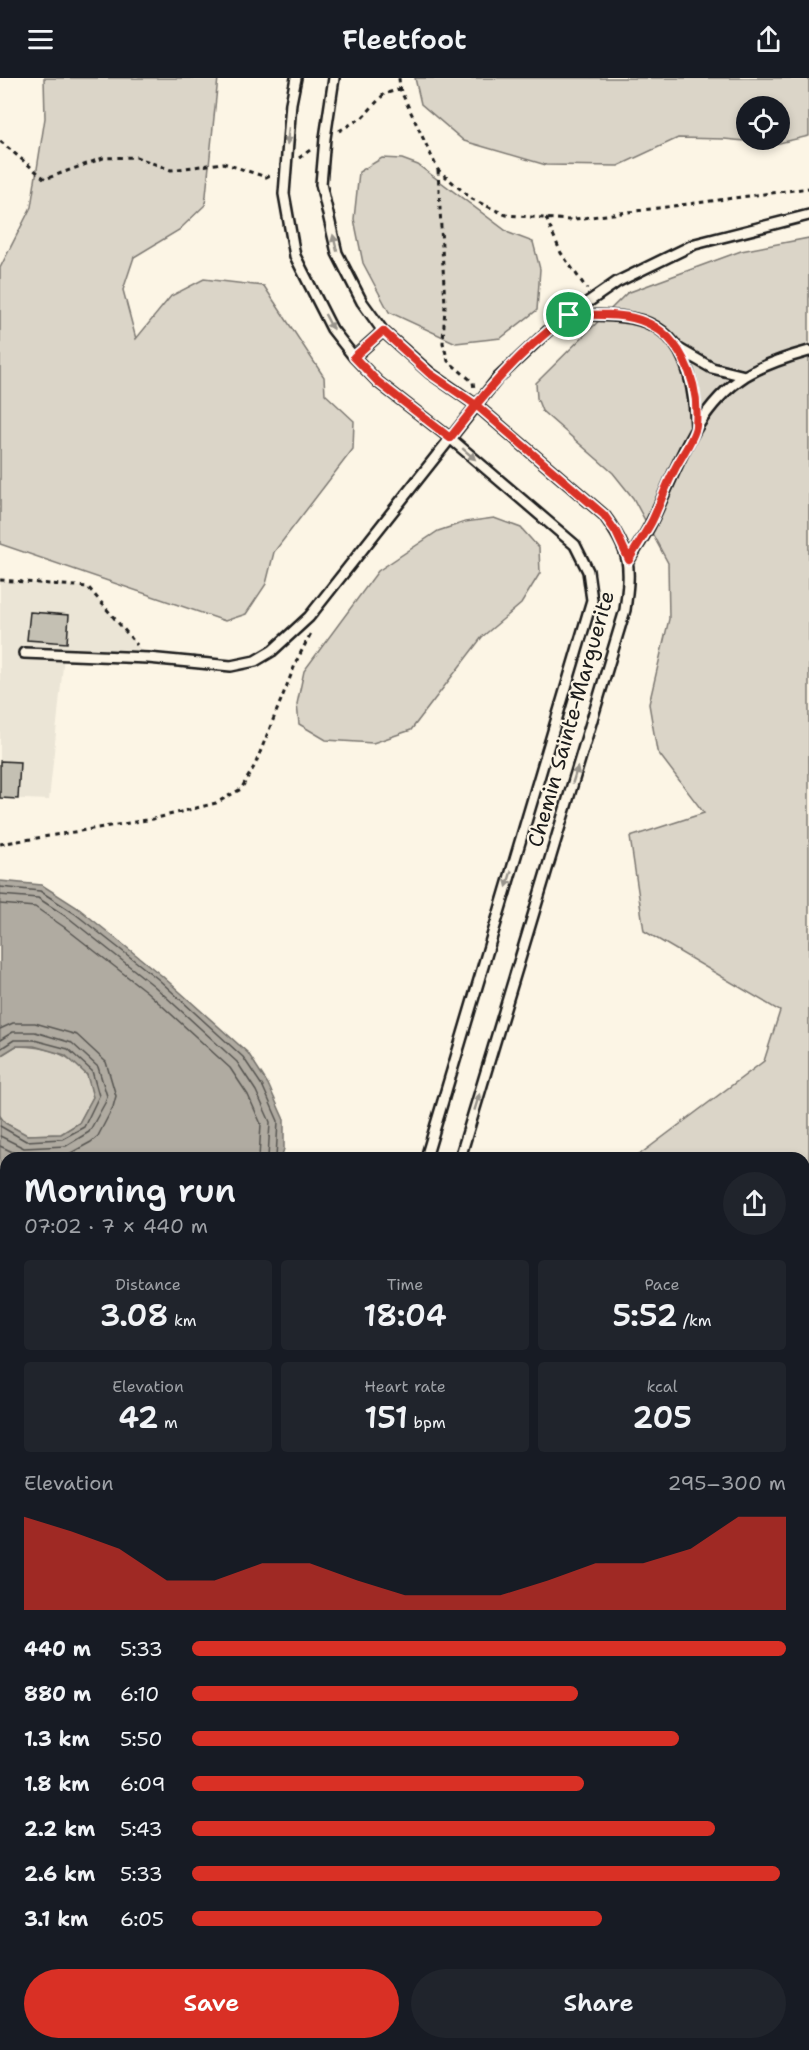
<!DOCTYPE html>
<html lang="en">
<head>
<meta charset="utf-8">
<style>
  :root { --surface:#171b24; --page:#20242c; --text:#f1f3f6; --muted:#9ea1a6; --accent:#d93025 }
  body { margin:0; font-family:"Shantell Sans",sans-serif; background:var(--page); color:var(--text); height:100vh; display:flex; flex-direction:column; font-size:22px; white-space:nowrap }
  * { box-sizing:border-box; margin:0 }
  p { font-size:20px; color:var(--muted) }
  .icon { flex:none; width:33px; height:33px; fill:none; stroke:currentColor; stroke-width:2; stroke-linecap:round; stroke-linejoin:round }
  .map { position:relative; flex:1; overflow:hidden }
  .sheet { position:absolute; left:0px; top:1074px; width:810px; height:898px; display:flex; flex-direction:column; background:var(--surface); border-radius:18px 18px 0 0; box-shadow:0 3px 9px #0003 }
  .sheet>* { flex:none }
  .buttons { position:absolute; left:736px; top:18px; display:grid; gap:12px }
  .buttons a { display:grid; place-items:center; width:54px; height:54px; border-radius:50%; background:var(--surface); box-shadow:0 3px 9px #0003; font-size:30px }
  .pin { position:absolute; display:grid; place-items:center; width:51px; height:51px; color:#fff; margin:-26px; border:3px solid #fff; border-radius:50%; box-shadow:0 2px 6px #0007 }
  .round { display:grid; place-items:center; flex:none; width:63px; height:63px; border-radius:32px; background:var(--page) }
  .overview { display:flex; align-items:center; justify-content:space-between; height:102px; padding:0 24px }
  h1 { font-size:33px; font-weight:600; line-height:45px }
  .figures { display:grid; grid-template-columns:repeat(3,1fr); gap:9px; height:102px; padding:6px 24px }
  .figures div { display:grid; align-content:center; border-radius:6px; background:var(--page); text-align:center }
  .figures b { font-size:30px; font-weight:600 }
  .figures small { font-size:16px; font-weight:400 }
  .figures p { font-size:16px }
  .chart { height:168px; padding:12px 24px }
  .chart p { display:flex; justify-content:space-between }
  .chart svg { width:100%; height:108px; margin-top:6px; fill:var(--accent); opacity:.7 }
  .action { display:flex; gap:12px; margin-top:auto; padding:12px 24px }
  .action a { flex:1; height:69px; border-radius:36px; background:var(--accent); color:#fff; font-size:24px; font-weight:600; line-height:69px; text-align:center }
  .action a+a { background:var(--page); color:var(--text) }
  ul { padding:0 24px; list-style:none; font-size:20px }
  li { display:grid; grid-template-columns:96px 72px 1fr; align-items:center; height:45px }
  li i { height:15px; border-radius:8px; background:var(--accent) }
  header { display:flex; justify-content:space-between; align-items:center; height:78px; padding:0 24px; background:var(--surface); font-size:27px; font-weight:600 }
  .map>svg:first-child { display:block }
  .built { fill:#ebe5d6; fill-rule:evenodd }
  .green { fill:#dbd5c8; stroke:#7c7872; stroke-width:1.5; fill-rule:evenodd }
  .water { fill:#b0aba1; stroke:#75726c; stroke-width:1.5 }
  .lines { fill:none; stroke-linecap:round; stroke-linejoin:round }
  .shore { stroke:#575551; stroke-width:1.5 }
  .building { fill:#c4c0b3; stroke:#1c1c1c; stroke-width:1.5 }
  .service-casing { stroke:#1c1c1c; stroke-width:14 }
  .minor-casing { stroke:#1c1c1c; stroke-width:22 }
  .path { stroke:#1c1c1c; stroke-width:3; stroke-dasharray:4.5 4.5; stroke-linecap:butt }
  .service { stroke:#fcf5e5; stroke-width:9 }
  .minor { stroke:#fcf5e5; stroke-width:18 }
  .oneway { fill:#97938b }
  .route-casing { stroke:#fff; stroke-width:12 }
  .route { stroke:#d93025; stroke-width:8 }
  .labels { text-anchor:middle; stroke-width:4.5; stroke-linejoin:round; paint-order:stroke }
  .street-label { font-size:21px; fill:#1c1c1c; stroke:#fcf5e5 }
</style>
</head>
<body>
<header><svg class="icon" aria-label="menu" viewBox="0 0 24 24"><path d="M4 6h16M4 12h16M4 18h16"/></svg>Fleetfoot<svg class="icon" aria-label="share" viewBox="0 0 24 24"><path d="M12 15V3M7 8l5-5 5 5M5 13v7h14v-7"/></svg></header>
<div class="map">
<svg width="809" height="1972" viewBox="0 0 809 1972">
  <rect width="100%" height="100%" fill="#fcf5e5"/>
  <filter id="ink" filterUnits="userSpaceOnUse"><feTurbulence type="fractalNoise" baseFrequency=".0167" numOctaves="2"/><feDisplacementMap in="SourceGraphic" scale="12" xChannelSelector="R" yChannelSelector="G"/><feConvolveMatrix kernelMatrix="1 2 1 2 8 2 1 2 1" color-interpolation-filters="sRGB"/></filter>
  <g filter="url(#ink)">
    <!-- built -->
    <path class="built" d="M0 502 88 509 148 580 64 578 49 722 0 720ZM30 534 68 537 67 565 27 562Z
      M804 1478 809 1481V1762L804 1764Z"/>
    <!-- green -->
    <path class="green" d="M44 0H218L205 127 179 152 134 179 123 212 136 261 171 218 204 201 264 208 324 299 325 316 354 343 353 371 274 474 266 506 246 536 225 543 0 466V190L31 129 45 40Z
      M415 0H809V58L775 66 724 61 678 60 618 88 546 87 464 63 421 26ZM747 28H780V62H747Z
      M382 80 402 81 418 87 509 155 533 164 540 191 537 232 501 260 456 265 389 234 363 185 354 141 359 94Z
      M809 160V1329L804 1333V1080H635L764 983 780 933 644 853 630 759 704 735 657 673 649 626 669 541 668 485 633 420 613 395 542 333 537 320 536 305 627 215 741 173Z
      M494 440 521 450 539 470 540 495 521 526 482 559 411 652 373 665 326 662 299 646 297 626 304 593 378 493 438 453 465 444Z
      M16 968C42 968 69 974 86 996 90 1001 91 1012 93 1019L79 1045 61 1056 27 1057 5 1045 0 1038V978Z
      M809 1760V1861L804 1864V1762Z"/>
    <!-- water -->
    <path class="water" d="M0 803 42 807 78 830 161 897 248 975 268 1006 284 1042V1071L281 1080H6V1118L0 1112V1038L5 1045 27 1057 61 1056 79 1045 93 1019 87 997 65 977 34 968H16L0 978Z"/>
    <g class="lines">
      <!-- shore -->
      <path class="shore" d="M0 809 40 813 74 835 158 901 243 979 263 1009 278 1043 276 1080
        M0 817 38 820 70 841 153 907 237 984 256 1013 270 1044 268 1080
        M0 826 35 829 64 849 147 914 230 990 248 1017 261 1046 259 1080
        M0 951 13 945H35L77 957 106 984 116 1018 113 1029 98 1058 91 1064 69 1076 25 1080 0 1068
        M0 962 13 954H35L72 965 98 989 107 1018 105 1025 89 1054 66 1068 24 1070 0 1058
        M0 971 14 962H34L68 971 92 993 99 1018 84 1049 62 1061 26 1063 0 1048"/>
    </g>
    <!-- building -->
    <path class="building" d="M30 534 69 537 67 565 27 562Z
      M0 683 20 684 18 721 0 720Z"/>
    <g class="lines">
      <defs>
        <path id="service" d="M296 0 291 25 284 116 295 178 332 251 354 279 378 304 450 360 575 467 588 493 592 522 426 1080
          M334 0 325 60 321 106 337 175 362 224 383 253 430 295 476 327 604 437C631 474 631 487 625 532L460 1080
          M570 237C590 237 611 236 631 240 686 250 694 303 696 350
          M679 271 712 290 745 298
          M354 279 383 253
          M629 482C637 469 646 456 652 443 677 391 694 331 745 298 765 286 787 279 809 273
          M24 575 148 580 231 588 255 583 272 573 309 539 498 300 552 249 617 204 695 166 809 137
          M0 1432 3 1463
          M0 1598 6 1600
          M0 1708 6 1711
          M0 1761 4 1750 6 1751
          M0 1792 6 1793
          M0 1917 6 1919"/>
        <path id="minor" d="M0 1664 6 1666
          M173 1972 175 1966"/>
      </defs>
      <!-- service casing -->
      <use href="#service" class="service-casing"/>
      <!-- minor casing -->
      <use href="#minor" class="minor-casing"/>
      <!-- path -->
      <path class="path" d="M399 0 400 11 438 92 472 121 506 137 568 142 809 110
        M339 53 363 39 384 16 400 11
        M0 63 45 101 103 80 136 79 171 92 223 85 266 99 273 96
        M299 80 313 70
        M438 92 445 227 443 265 448 283 473 304 474 311
        M546 140 561 175 587 211
        M0 502 88 509 137 567
        M0 766 153 741 216 725 241 711 255 687 297 582 311 555
        M804 1882 809 1879"/>
      <!-- service -->
      <use href="#service" class="service"/>
      <!-- minor -->
      <use href="#minor" class="minor"/>
    </g>
    <!-- one-way arrows -->
    <defs><path id="oneway-solid" d="M-6-.8H1V-3.2L6.5 0L1 3.2V.8H-6Z" transform="scale(1.5)"/></defs>
    <g class="oneway">
      <use href="#oneway-solid" transform="translate(288 58) rotate(96)"/>
      <use href="#oneway-solid" transform="translate(335 165) rotate(-104)"/>
      <use href="#oneway-solid" transform="translate(329 244) rotate(62)"/>
      <use href="#oneway-solid" transform="translate(469 376) rotate(41)"/>
      <use href="#oneway-solid" transform="translate(575 697) rotate(-73)"/>
      <use href="#oneway-solid" transform="translate(509 801) rotate(107)"/>
      <use href="#oneway-solid" transform="translate(477 1024) rotate(-73)"/>
    </g>
  </g>
  <g class="lines" filter="url(#ink)">
    <defs>
      <path id="route" d="M569 237C534 262 503 294 476 327L429 295 383 253 354 279 378 304 450 360 476 327 604 437 616 454 629 482C636 469 645 456 652 443 660 427 665 409 674 393 679 381 695 360 696 348 700 303 680 251 633 240 612 235 590 237 569 237"/>
    </defs>
    <!-- route casing -->
    <use href="#route" class="route-casing"/>
    <!-- route -->
    <use href="#route" class="route"/>
  </g>
  <g class="labels">
    <!-- street labels -->
    <g class="street-label">
      <text transform="translate(571 641) rotate(-74)" y="7">Chemin Sainte-Marguerite</text>
    </g>
  </g>
</svg>
<div class="buttons">
<a><svg class="icon" aria-label="locate" viewBox="0 0 24 24"><circle cx="12" cy="12" r="6"/><path d="M12 2v4M12 18v4M2 12h4M18 12h4"/></svg></a>
</div>
<div class="pin" style="left:569px;top:237px;background:#1e9e55"><svg class="icon" aria-label="arrive" viewBox="0 0 24 24"><path d="M6 21V4h12l-3 4 3 4H6"/></svg></div>
<section class="sheet">
<div class="overview"><div><h1>Morning run</h1><p>07:02 · 7 × 440 m</p></div><a class="round"><svg class="icon" aria-label="share" viewBox="0 0 24 24"><path d="M12 15V3M7 8l5-5 5 5M5 13v7h14v-7"/></svg></a></div>
<div class="figures">
<div><p>Distance</p><b>3.08<small> km</small></b></div>
<div><p>Time</p><b>18:04</b></div>
<div><p>Pace</p><b>5:52<small> /km</small></b></div>
</div>
<div class="figures">
<div><p>Elevation</p><b>42<small> m</small></b></div>
<div><p>Heart rate</p><b>151<small> bpm</small></b></div>
<div><p>kcal</p><b>205</b></div>
</div>
<div class="chart"><p><span>Elevation</span>295–300 m</p>
<svg viewBox="0 0 160 44" preserveAspectRatio="none"><path d="M0 44V6L10 12L20 19L30 32L40 32L50 25L60 25L70 32L80 38L90 38L100 38L110 32L120 25L130 25L140 19L150 6L160 6V44z"/></svg>
</div>
<ul>
<li><b>440 m</b>5:33<i style="width:100%"></i></li>
<li><b>880 m</b>6:10<i style="width:65%"></i></li>
<li><b>1.3 km</b>5:50<i style="width:82%"></i></li>
<li><b>1.8 km</b>6:09<i style="width:66%"></i></li>
<li><b>2.2 km</b>5:43<i style="width:88%"></i></li>
<li><b>2.6 km</b>5:33<i style="width:99%"></i></li>
<li><b>3.1 km</b>6:05<i style="width:69%"></i></li>
</ul>
<div class="action"><a>Save</a><a>Share</a></div>
</section>
</div>
</body>
</html>
